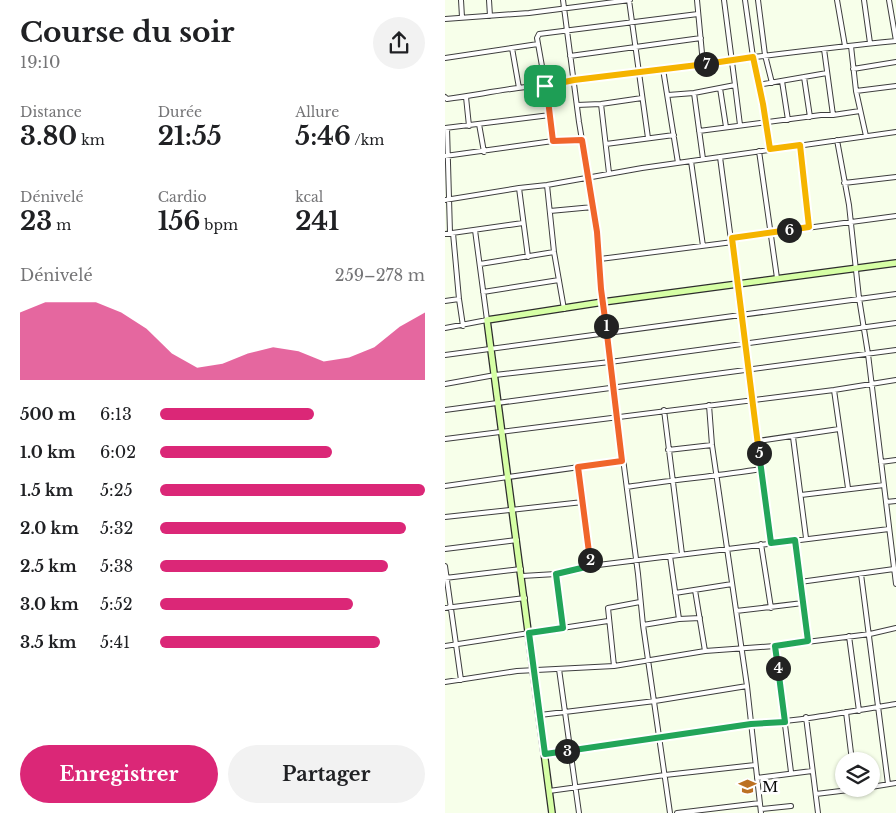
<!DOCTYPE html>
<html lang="fr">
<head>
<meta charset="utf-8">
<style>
  :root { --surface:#fff; --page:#f2f2f2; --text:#202124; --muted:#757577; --accent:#db2777 }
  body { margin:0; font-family:"Libre Baskerville",serif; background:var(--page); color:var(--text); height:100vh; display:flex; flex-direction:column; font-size:19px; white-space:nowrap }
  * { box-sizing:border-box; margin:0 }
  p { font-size:16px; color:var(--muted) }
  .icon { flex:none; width:28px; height:28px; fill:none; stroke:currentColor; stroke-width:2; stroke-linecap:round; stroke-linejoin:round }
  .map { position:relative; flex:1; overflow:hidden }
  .panel { display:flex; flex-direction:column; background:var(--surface); width:445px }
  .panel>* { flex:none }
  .tools { position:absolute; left:390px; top:752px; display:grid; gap:10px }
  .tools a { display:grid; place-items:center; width:45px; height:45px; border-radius:50%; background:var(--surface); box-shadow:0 1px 4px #0004; font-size:25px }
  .pin { position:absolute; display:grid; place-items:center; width:42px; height:42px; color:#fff; margin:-21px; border-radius:10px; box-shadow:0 2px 8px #0006 }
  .km { position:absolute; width:25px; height:25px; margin:-12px; border-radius:50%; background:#222; color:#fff; font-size:14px; line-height:25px; text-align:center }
  .round { display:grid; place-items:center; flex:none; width:52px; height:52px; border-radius:26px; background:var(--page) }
  .summary { display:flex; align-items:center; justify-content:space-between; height:85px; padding:0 20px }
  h1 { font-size:28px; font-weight:700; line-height:38px }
  .figures { display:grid; grid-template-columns:repeat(3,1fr); gap:8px; height:85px; padding:5px 20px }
  .figures div { display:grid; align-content:center }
  .figures b { font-size:25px; font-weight:700 }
  .figures small { font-size:14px; font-weight:400 }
  .figures p { font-size:14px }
  .chart { height:140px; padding:10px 20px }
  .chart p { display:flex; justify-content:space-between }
  .chart svg { width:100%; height:90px; margin-top:5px; fill:var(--accent); opacity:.7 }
  .action { display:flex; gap:10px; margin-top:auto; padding:10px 20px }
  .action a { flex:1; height:58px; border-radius:30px; background:var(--accent); color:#fff; font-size:20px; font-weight:700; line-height:58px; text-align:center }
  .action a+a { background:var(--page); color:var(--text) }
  ul { padding:0 20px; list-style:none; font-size:16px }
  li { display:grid; grid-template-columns:80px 60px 1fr; align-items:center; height:38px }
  li i { height:12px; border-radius:6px; background:var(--accent) }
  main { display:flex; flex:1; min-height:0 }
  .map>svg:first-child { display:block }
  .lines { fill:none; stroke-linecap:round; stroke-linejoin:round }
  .street-casing { stroke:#3e3e3e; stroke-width:6 }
  .secondary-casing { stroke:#2d2d2d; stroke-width:8 }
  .street { stroke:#fff; stroke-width:4 }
  .secondary { stroke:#d6ffa5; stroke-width:5.5 }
  .split-1-casing { stroke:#fff; stroke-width:10 }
  .split-2-casing { stroke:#fff; stroke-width:10 }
  .split-3-casing { stroke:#fff; stroke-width:10 }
  .split-4-casing { stroke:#fff; stroke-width:10 }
  .split-5-casing { stroke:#fff; stroke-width:10 }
  .split-6-casing { stroke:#fff; stroke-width:10 }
  .split-7-casing { stroke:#fff; stroke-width:10 }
  .split-8-casing { stroke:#fff; stroke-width:10 }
  .split-1 { stroke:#f0652b; stroke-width:6 }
  .split-2 { stroke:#f0652b; stroke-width:6 }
  .split-3 { stroke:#22a559; stroke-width:6 }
  .split-4 { stroke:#22a559; stroke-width:6 }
  .split-5 { stroke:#22a559; stroke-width:6 }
  .split-6 { stroke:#f5b400; stroke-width:6 }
  .split-7 { stroke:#f5b400; stroke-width:6 }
  .split-8 { stroke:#f5b400; stroke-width:6 }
  .labels { text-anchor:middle; stroke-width:5; stroke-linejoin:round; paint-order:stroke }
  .poi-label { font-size:15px; fill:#0b0b0b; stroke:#fff; text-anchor:start }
</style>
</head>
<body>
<main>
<section class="panel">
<div class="summary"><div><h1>Course du soir</h1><p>19:10</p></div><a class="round"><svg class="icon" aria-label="share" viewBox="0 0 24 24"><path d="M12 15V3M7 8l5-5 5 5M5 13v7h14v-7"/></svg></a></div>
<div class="figures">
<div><p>Distance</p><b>3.80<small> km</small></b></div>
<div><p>Durée</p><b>21:55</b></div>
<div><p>Allure</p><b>5:46<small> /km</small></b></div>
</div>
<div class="figures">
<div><p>Dénivelé</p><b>23<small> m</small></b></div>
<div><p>Cardio</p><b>156<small> bpm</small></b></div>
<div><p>kcal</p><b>241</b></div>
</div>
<div class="chart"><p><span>Dénivelé</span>259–278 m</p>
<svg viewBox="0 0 160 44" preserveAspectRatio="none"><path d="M0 44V11L10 6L20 6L30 6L40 11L50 19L60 31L70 38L80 36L90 31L100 28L110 30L120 35L130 33L140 28L150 18L160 11V44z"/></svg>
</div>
<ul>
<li><b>500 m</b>6:13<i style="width:58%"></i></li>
<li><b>1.0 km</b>6:02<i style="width:65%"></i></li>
<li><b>1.5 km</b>5:25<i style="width:100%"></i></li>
<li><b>2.0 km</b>5:32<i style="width:93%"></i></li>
<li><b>2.5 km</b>5:38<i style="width:86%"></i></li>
<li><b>3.0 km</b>5:52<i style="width:73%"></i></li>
<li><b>3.5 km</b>5:41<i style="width:83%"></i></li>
</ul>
<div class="action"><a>Enregistrer</a><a>Partager</a></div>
</section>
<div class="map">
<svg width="451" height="813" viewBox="0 0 451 813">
  <rect width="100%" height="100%" fill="#f7ffea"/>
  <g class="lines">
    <defs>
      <path id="street" d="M16 0 17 17
        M44 0 45 16
        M118 0 134 122 152 231 156 289 193 574 198 625 225 813
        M184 0 203 138
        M252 0 258 64
        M300 0 308 57 325 149
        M313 0 320 55 327 83
        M392 0 400 46
        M419 0 425 43
        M444 0 451 41
        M0 19 84 13 185 0
        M406 46 411 91 421 136
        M67 48 74 88
        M379 49 388 115
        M125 56 256 38
        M0 58 93 44
        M218 69 233 163
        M408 69 451 62
        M359 77 365 117
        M337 81 343 120
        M290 85 295 125
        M313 85 382 73
        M275 88 281 127
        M411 91 451 86
        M249 93 258 159
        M223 95 249 93 290 85 279 0
        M0 97 2 99C26 96 49 91 73 88 199 72 325 53 451 41
        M21 97 24 126
        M156 104 164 173
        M132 105 156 104 197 98
        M34 124 39 152
        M0 128 105 115
        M2 128 5 233
        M254 131 376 115H388L415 111
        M392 140 404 205 414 298 423 354 451 584
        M108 141 103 100 92 38 94 34 253 14
        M161 144 229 135
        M355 145 364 227
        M314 151 332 278
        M0 156 108 141 137 140
        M275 157C293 285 309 414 326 543
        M246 161 258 246
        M399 183 451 177
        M102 185 109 252 119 309
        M74 188 83 257
        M0 200 74 188 102 185 197 168 451 132
        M105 211 148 207
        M8 233 14 299 18 326
        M0 234 78 223
        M287 238 451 216
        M155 259 288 242
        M35 264 109 252
        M38 292 114 280
        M0 301 14 299
        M0 328 42 320 30 230
        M0 355 451 294
        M0 384 50 375 165 362 451 323
        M389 390 403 488
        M264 405 267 445 302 686 316 813
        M0 410 451 350
        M219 410 237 554
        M348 437 361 538
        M0 439 389 390 451 380
        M313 441 394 429
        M223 450 267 445
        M436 462 451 460
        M133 467 145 566
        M0 486 177 461
        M182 487C226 480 272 476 316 469
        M356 495 439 485
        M441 502 451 501
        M0 517 138 502
        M350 540 363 641
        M316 544 326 608
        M0 549 72 540
        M225 556 234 619
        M0 566 16 680
        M111 574 118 627
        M416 574 443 784
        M77 576 111 574 145 566 444 529
        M0 578 76 569
        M355 582 449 569
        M250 590 260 651
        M230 593 287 584
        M0 608 80 598
        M291 611 358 603
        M198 625 234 619 255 618
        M404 636 414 711
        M0 646 163 621
        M330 646 346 772
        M169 666 163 608 195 602
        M114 669 134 813
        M0 682 72 671 169 666 260 651 330 646 425 634 451 628
        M401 712 407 761
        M95 715 210 701 302 686
        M361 717 373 813
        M100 754 306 724C354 721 403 712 451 704
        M312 778 367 771
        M426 787 451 783
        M104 791 220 775 310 765
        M371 794 412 789
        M316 809 346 806
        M232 813 315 803"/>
      <path id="secondary" d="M107 813 42 320 158 302 451 263"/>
    </defs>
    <!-- street casing -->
    <use href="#street" class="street-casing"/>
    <!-- secondary casing -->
    <use href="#secondary" class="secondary-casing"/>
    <!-- street -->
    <use href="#street" class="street"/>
    <!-- secondary -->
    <use href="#secondary" class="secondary"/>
  </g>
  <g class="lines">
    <defs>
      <path id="split-1" d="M100 86 103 100 108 141 137 140 152 232 156 289 161 326"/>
      <path id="split-2" d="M145 560 133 467 177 461 161 326"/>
      <path id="split-3" d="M122 751 100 754 84 633 118 628 111 574 145 566V560"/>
      <path id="split-4" d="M122 751 306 724 340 722 333 668"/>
      <path id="split-5" d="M314 453 326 543 350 540 363 641 330 646 333 668"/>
      <path id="split-6" d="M314 453 287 238 344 230"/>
      <path id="split-7" d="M261 64 308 57 318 104 325 149 355 145 364 227 344 230"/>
      <path id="split-8" d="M100 86 129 80 261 64"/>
    </defs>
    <!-- split-1 casing -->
    <use href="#split-1" class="split-1-casing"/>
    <!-- split-2 casing -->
    <use href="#split-2" class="split-2-casing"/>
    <!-- split-3 casing -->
    <use href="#split-3" class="split-3-casing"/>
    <!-- split-4 casing -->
    <use href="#split-4" class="split-4-casing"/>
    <!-- split-5 casing -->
    <use href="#split-5" class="split-5-casing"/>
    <!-- split-6 casing -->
    <use href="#split-6" class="split-6-casing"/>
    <!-- split-7 casing -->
    <use href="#split-7" class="split-7-casing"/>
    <!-- split-8 casing -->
    <use href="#split-8" class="split-8-casing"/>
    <!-- split-1 -->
    <use href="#split-1" class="split-1"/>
    <!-- split-2 -->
    <use href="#split-2" class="split-2"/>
    <!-- split-3 -->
    <use href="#split-3" class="split-3"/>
    <!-- split-4 -->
    <use href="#split-4" class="split-4"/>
    <!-- split-5 -->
    <use href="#split-5" class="split-5"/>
    <!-- split-6 -->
    <use href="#split-6" class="split-6"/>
    <!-- split-7 -->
    <use href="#split-7" class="split-7"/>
    <!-- split-8 -->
    <use href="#split-8" class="split-8"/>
  </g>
  <!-- icons -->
  <defs>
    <symbol id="school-bare" viewBox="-9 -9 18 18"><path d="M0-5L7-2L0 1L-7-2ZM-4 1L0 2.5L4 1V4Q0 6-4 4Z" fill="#bc7123" stroke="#fff" stroke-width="2.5" paint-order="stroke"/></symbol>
  </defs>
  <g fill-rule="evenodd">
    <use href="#school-bare" x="290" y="774" width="25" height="25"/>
  </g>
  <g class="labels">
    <!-- poi labels -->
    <g class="poi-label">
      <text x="317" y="792">M</text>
    </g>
  </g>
</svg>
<div class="tools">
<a><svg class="icon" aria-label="layers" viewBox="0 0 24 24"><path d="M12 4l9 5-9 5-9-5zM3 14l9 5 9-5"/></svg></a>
</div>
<div class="pin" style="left:100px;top:86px;background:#1e9e55"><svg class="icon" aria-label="arrive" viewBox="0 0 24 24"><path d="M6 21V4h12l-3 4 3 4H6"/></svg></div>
<b class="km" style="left:161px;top:326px">1</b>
<b class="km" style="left:145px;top:560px">2</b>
<b class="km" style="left:122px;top:751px">3</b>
<b class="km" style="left:333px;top:668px">4</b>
<b class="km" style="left:314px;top:453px">5</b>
<b class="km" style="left:344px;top:230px">6</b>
<b class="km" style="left:261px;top:64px">7</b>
</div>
</main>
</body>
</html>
